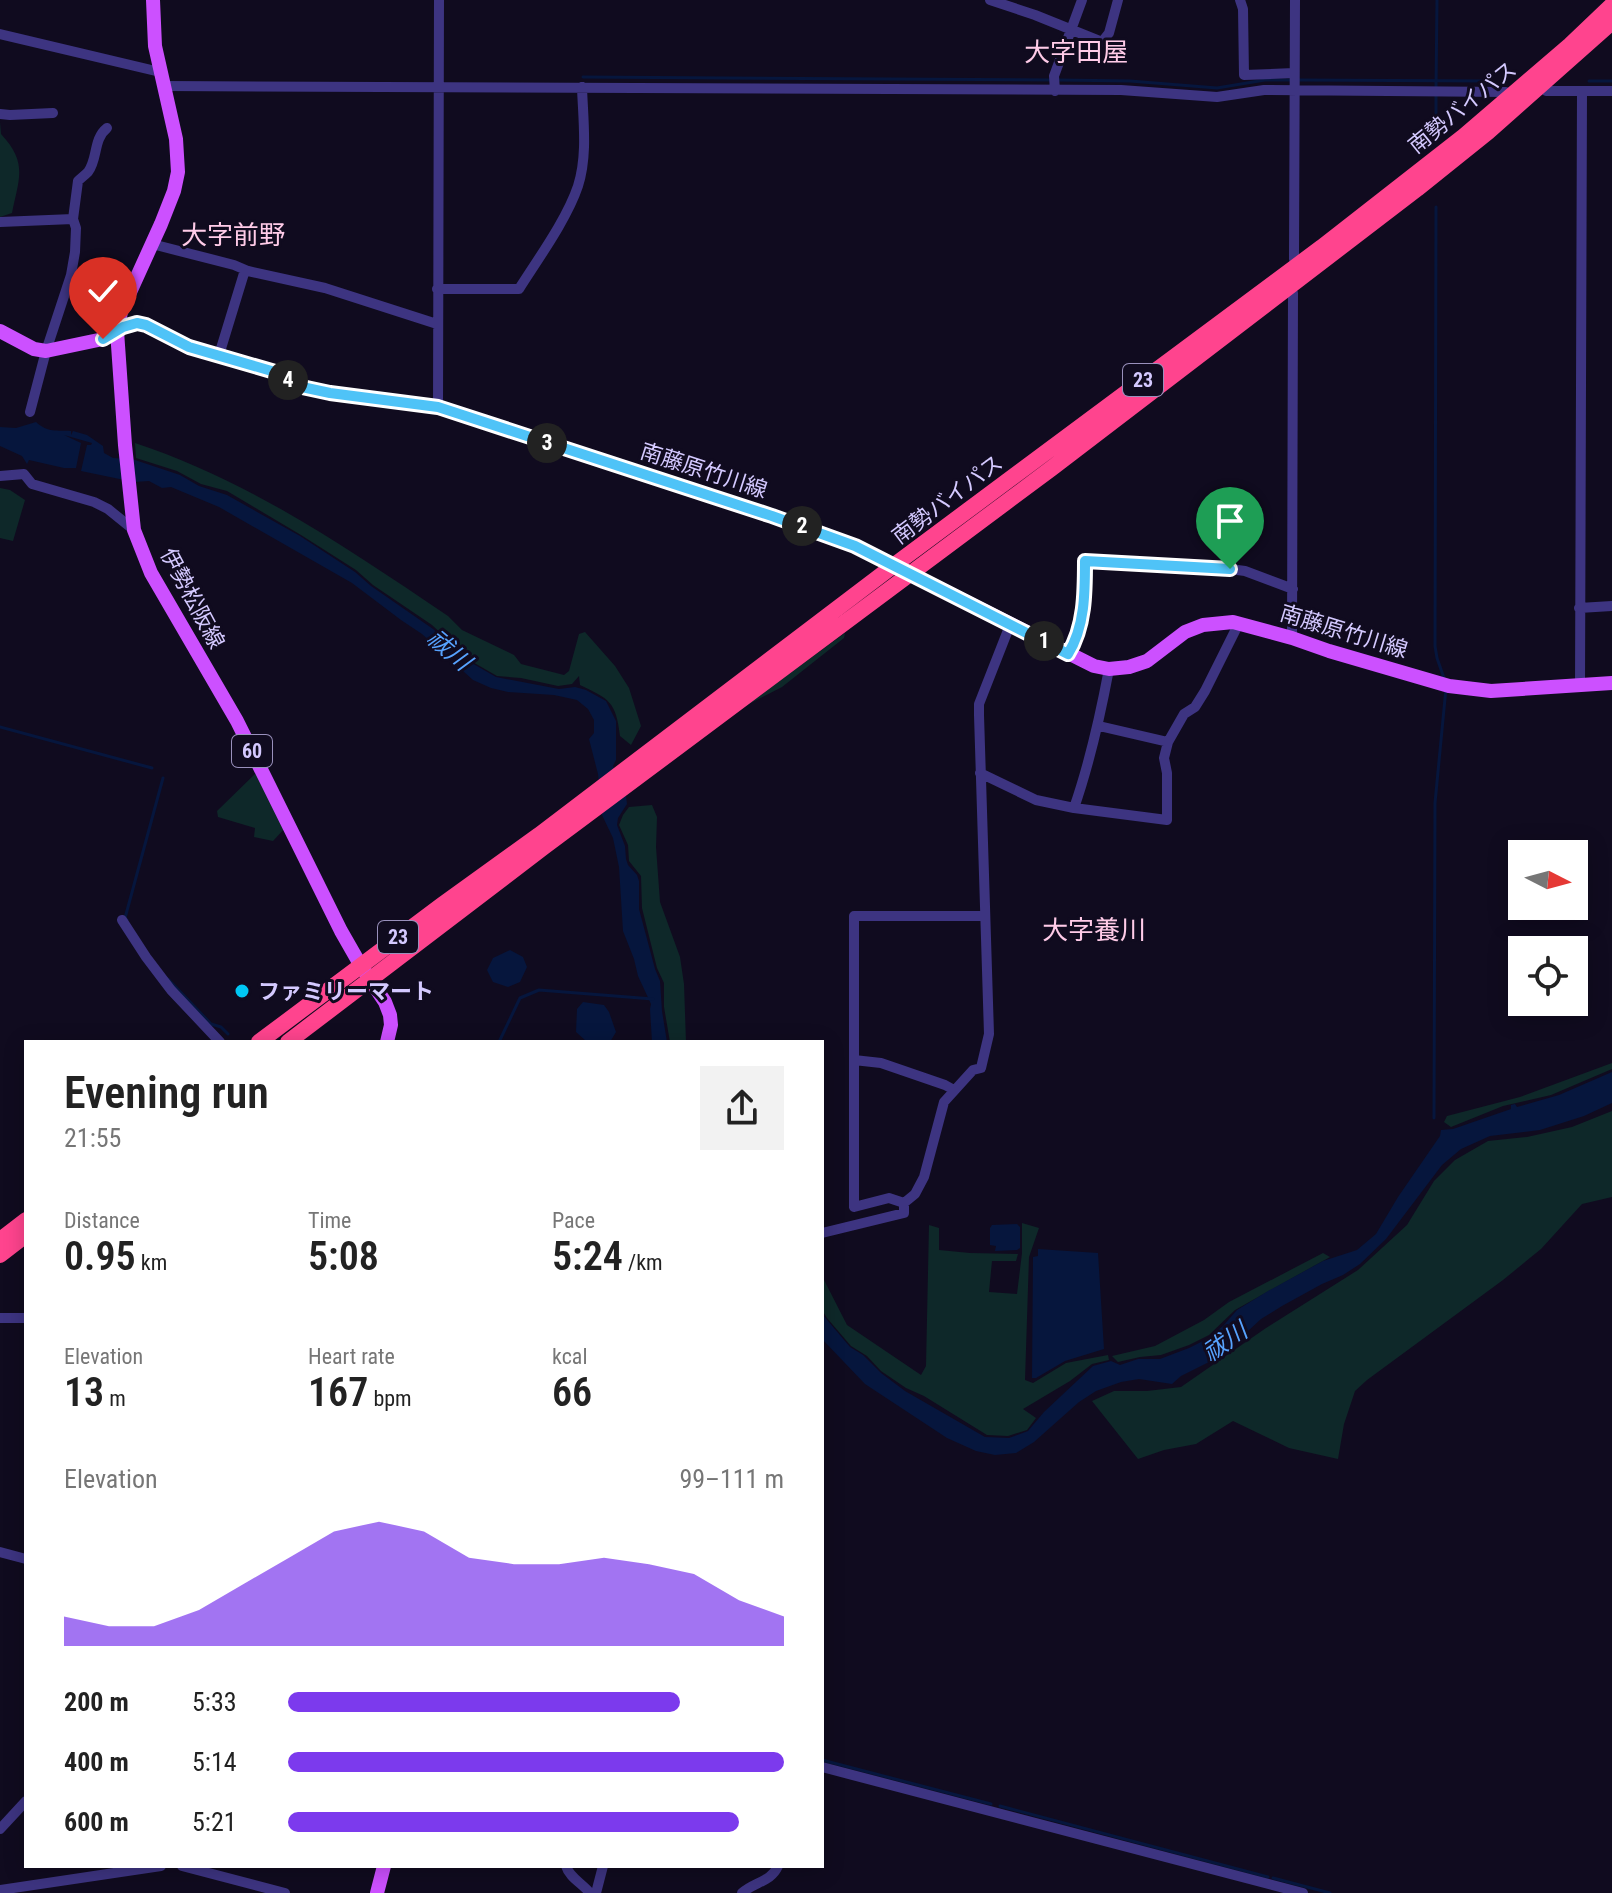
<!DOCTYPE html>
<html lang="en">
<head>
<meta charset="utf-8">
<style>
  :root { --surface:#fff; --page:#f2f2f2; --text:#222; --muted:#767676; --accent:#7c3aed }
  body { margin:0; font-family:"Roboto Condensed","Noto Sans JP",sans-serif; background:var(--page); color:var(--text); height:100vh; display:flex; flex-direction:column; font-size:30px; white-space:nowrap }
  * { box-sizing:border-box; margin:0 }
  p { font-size:26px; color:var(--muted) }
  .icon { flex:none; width:44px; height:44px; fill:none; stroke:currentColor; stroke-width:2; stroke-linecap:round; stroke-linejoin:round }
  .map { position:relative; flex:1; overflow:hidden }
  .drawer { position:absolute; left:24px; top:1040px; width:800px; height:828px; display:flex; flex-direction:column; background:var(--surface); border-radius:0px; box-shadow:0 4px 20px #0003 }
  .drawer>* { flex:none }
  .needle { width:52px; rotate:96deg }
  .controls { position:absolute; left:1508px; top:840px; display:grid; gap:16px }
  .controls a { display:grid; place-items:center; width:80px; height:80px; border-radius:0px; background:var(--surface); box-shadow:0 4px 20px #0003; font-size:40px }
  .pin { position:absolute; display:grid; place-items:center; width:68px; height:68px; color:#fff; margin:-82px -34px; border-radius:50% 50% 50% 0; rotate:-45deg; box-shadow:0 0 8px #0007 }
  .pin .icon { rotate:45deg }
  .km { position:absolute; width:40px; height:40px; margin:-20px; border-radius:50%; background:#222; color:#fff; font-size:22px; line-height:40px; text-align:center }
  .round { display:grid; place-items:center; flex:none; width:84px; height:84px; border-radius:0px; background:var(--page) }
  .summary { display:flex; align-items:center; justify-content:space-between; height:136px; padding:0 40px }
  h1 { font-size:44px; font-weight:600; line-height:60px }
  .metrics { display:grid; grid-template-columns:repeat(3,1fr); gap:12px; height:136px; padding:8px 40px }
  .metrics div { display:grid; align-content:center }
  .metrics b { font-size:40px; font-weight:600 }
  .metrics small { font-size:22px; font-weight:400 }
  .metrics p { font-size:22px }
  .chart { height:224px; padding:16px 40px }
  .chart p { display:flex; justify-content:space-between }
  .chart svg { width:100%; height:144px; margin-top:8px; fill:var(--accent); opacity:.7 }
  ul { padding:0 40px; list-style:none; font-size:26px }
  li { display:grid; grid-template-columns:128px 96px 1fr; align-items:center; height:60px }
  li i { height:20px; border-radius:10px; background:var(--accent) }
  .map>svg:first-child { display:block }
  .green { fill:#0e2829 }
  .water { fill:#06163d }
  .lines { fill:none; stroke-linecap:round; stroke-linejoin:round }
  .stream { stroke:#06163d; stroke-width:3 }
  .minor { stroke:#3d3481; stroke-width:10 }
  .major { stroke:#cc50ff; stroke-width:14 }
  .highway { stroke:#ff448e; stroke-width:16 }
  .route-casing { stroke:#fff; stroke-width:16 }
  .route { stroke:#4fc3f7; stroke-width:10 }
  .poi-dot { fill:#00c7f4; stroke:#100b1f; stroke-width:3 }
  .labels { text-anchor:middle; stroke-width:6; stroke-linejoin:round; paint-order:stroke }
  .shield { fill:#100b1f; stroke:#9990bc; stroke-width:2 }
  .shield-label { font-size:20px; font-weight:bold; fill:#d4c9ff }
  .street-label { font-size:22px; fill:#d4c9ff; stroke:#100b1f }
  .poi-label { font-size:22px; font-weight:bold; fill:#d4c9ff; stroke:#100b1f; text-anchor:start }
  .water-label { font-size:24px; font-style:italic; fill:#57a3ff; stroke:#100b1f }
  .quarter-label { font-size:26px; fill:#ffcbe8; stroke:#100b1f }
</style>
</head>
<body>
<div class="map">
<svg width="1612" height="1893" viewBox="0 0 1612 1893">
  <rect width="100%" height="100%" fill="#100b1f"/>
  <!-- green -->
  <path class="green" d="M0 122 1 134C28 163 19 178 12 213L0 217Z
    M135 443C252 482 347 548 448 616L462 630 514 655 521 664 564 675 569 671 579 634 585 632 615 666 629 688 641 726 631 745 620 736C616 701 609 699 580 685L579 676 572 684 558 686 521 678 497 676 471 661 432 625 373 585 356 570 301 535 227 491 201 484 177 471 136 458Z
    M0 488 10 490 25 500 13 541 0 538Z
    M845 633 844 638 782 687 745 706Z
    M257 772 285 828 273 841 254 837 255 828 218 817 217 811Z
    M652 805 657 817 656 847 660 902 680 957 684 984 686 1042H670L664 1007V983L657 968 642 908 641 876 629 861 628 845 619 825 623 815 629 807Z
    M1612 1063V1069L1551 1095 1503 1106 1451 1127 1444 1122 1447 1116 1520 1097Z
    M1612 1111V1197L1582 1204 1541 1249 1503 1280 1367 1380 1355 1391 1344 1424 1338 1459 1289 1448 1233 1421 1196 1444 1164 1450 1138 1459 1092 1401 1114 1391H1147L1181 1387 1266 1328 1358 1270 1407 1225 1434 1181 1455 1160 1488 1141 1527 1137 1572 1127Z
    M1022 1223 1039 1228 1029 1257 1025 1380 1033 1383 1066 1363 1108 1355 1109 1360 1092 1364 1070 1381 1023 1409 1036 1418 1027 1430 1008 1436 987 1435 924 1396 906 1388 881 1371 867 1356 851 1346 827 1318 822 1310V1276L847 1325 921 1375 926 1366 929 1225 939 1228V1250L970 1253 1018 1254 1016 1261H992L989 1292 1017 1294 1022 1253Z
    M1323 1253 1330 1257 1235 1310 1209 1335 1189 1345 1161 1355 1140 1357 1118 1362 1112 1356 1155 1346 1204 1320 1229 1302Z"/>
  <!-- water -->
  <path class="water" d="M36 422C48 433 57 430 71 431V435L73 431 87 435 103 446 104 453 113 458 132 459 180 475 199 486 227 495 300 536 355 572 371 586 433 629 470 662 496 677 559 689 575 687 586 690 606 701 616 721V760L613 766 626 796 627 804 618 818 617 825 625 846 626 859 628 865 637 875 639 881V909L655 969 660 981 662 1011 667 1042H652L650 1009 651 1004 638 976 634 959 623 931 619 867 613 838 602 815 598 774 589 739 594 733V720L588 709 577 700 554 695 508 692 491 688 473 680 422 634 401 620 352 583 219 507 171 487 162 488 149 481 134 482 81 471 87 445H91L92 443 64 435 81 443 76 468H64L29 460 27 464 22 456 0 446V427L16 428Z
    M510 950 523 957 527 967 520 982 508 987 493 982 487 970 493 958Z
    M583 1002 604 1005 609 1012 616 1032 610 1042 586 1041 576 1032 577 1009Z
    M1612 1072V1103L1584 1116 1540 1130 1490 1136 1461 1149 1442 1165 1386 1239 1360 1264 1343 1275 1322 1284 1282 1306 1261 1319 1221 1356 1181 1376 1172 1384 1139 1379 1121 1382 1096 1391 1079 1402 1034 1442 1016 1453 995 1455 976 1451 947 1438 865 1384 822 1339V1314L850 1347 863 1355 881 1373 905 1391 985 1437 1009 1438 1028 1431 1044 1412 1093 1366 1111 1361 1120 1365 1138 1359H1160L1189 1348 1207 1339 1223 1326 1237 1310 1268 1291 1323 1261 1357 1250 1376 1234 1398 1197 1440 1136 1441 1130 1453 1129 1511 1109V1105L1515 1104 1517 1107 1559 1095Z
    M1017 1224 1020 1227V1248L1017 1250 995 1251 996 1246 990 1245V1228L992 1225Z
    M1038 1249 1098 1253 1104 1349 1065 1361 1036 1378H1032L1033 1257 1038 1256Z"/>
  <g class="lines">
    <!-- stream -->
    <path class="stream" d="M583 77 1051 80
      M1059 80 1130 81 1217 88 1265 80H1290
      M1298 80 1489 81
      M1589 81H1612
      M1436 88 1437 0
      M1436 127V96
      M1436 207 1435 646 1437 658 1445 681
      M0 727 152 768
      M127 920 125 918 163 778
      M168 979 211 1024 221 1027 228 1034
      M499 1042 520 998 539 990 653 999
      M1434 1118 1435 803 1446 688
      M822 1760 991 1804
      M1000 1806 1268 1877
      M1273 1878 1330 1893"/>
    <!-- minor -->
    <path class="minor" d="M990 0 1035 15 1102 42 1109 33 1118 0
      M1240 0 1243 9 1244 75 1294 73
      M0 34 160 72
      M164 86 1121 90 1217 97 1264 90 1506 92
      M1055 91 1054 76 1082 0
      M1546 91H1612
      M0 114 10 115 53 113
      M0 222 73 219
      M152 244 234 265 248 271 325 288 437 324
      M1294 259 1295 0
      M437 289H519C538 259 567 219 578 186 588 155 583 119 582 87
      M219 355 245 270
      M438 407 439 0
      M30 412 46 351 71 275 75 252 76 228 73 219 78 181C81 178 85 175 88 172 98 159 93 139 107 128
      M0 476 24 474 32 484 94 502 108 509 134 530
      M1579 608 1612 606
      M1292 638 1293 293
      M1068 654C1085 627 1085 592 1085 561L1230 569 1245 571 1293 589
      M1580 685 1582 91
      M1099 726 1168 742
      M980 773 1036 800 1074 808C1090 762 1100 717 1109 669
      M1074 808 1167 820V773L1164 758 1168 742 1184 714 1195 707 1205 691 1239 623
      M122 920 146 957 171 990 220 1042
      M854 1060 881 1063 945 1085 954 1090
      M904 1203 889 1198 854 1207V916H985
      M822 1233 904 1213V1203L915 1194 924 1177 944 1102 973 1070 981 1068 989 1034 979 715V704L1010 625
      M0 1318H26
      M0 1552 26 1559
      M822 1767 1303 1893
      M0 1829 26 1801
      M182 1866 285 1893
      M566 1866C569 1877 583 1884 590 1893
      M0 1890 161 1866
      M596 1893 603 1866
      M742 1893C754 1882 771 1882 778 1866"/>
    <!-- major -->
    <path class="major" d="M153 0 155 46 176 139 178 172 174 191 161 224 121 312 117 331 125 445 134 530 151 573 237 721 341 931 361 966 385 1002 390 1015 391 1025 387 1042
      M0 331 34 349 46 351 103 339 123 327 137 323 146 325 189 347 275 372 302 387 330 393 438 407 772 516 855 546 1094 666 1109 669 1129 667 1147 661 1185 632 1203 625 1233 622 1292 638 1329 651 1449 686 1491 691 1612 683
      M377 1893 384 1866"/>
    <!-- highway -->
    <path class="highway" d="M259 1042 442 905 539 835 893 566 1322 247 1464 136 1570 45 1612 5
      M288 1042 544 847 1052 468 1417 189 1488 132 1612 22
      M0 1240 26 1220
      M0 1255 26 1235"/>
  </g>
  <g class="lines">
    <defs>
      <path id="route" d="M103 339 123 327 137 323 146 325 189 347 275 372 302 387 330 393 438 407 533 438 772 516 855 546 1068 654C1085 627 1085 592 1085 561L1230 569"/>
    </defs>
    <!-- route casing -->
    <use href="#route" class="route-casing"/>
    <!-- route -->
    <use href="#route" class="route"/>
  </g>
  <!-- markers -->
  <circle class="poi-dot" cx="242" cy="991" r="8"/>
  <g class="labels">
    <!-- shield labels -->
    <g class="shield">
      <rect x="1123" y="364" width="40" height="32" rx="6"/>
      <rect x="232" y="735" width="40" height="32" rx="6"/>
      <rect x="378" y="921" width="40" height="32" rx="6"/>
    </g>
    <g class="shield-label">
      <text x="1143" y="387">23</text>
      <text x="252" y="758">60</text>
      <text x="398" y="944">23</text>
    </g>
    <!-- street labels -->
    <g class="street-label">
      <text transform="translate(1462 107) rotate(-39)" y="8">南勢バイパス</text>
      <text transform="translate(704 470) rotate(18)" y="8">南藤原竹川線</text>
      <text transform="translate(947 499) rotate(-37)" y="8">南勢バイパス</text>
      <text transform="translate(193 598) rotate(62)" y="8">伊勢松阪線</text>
      <text transform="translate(1344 631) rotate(17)" y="8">南藤原竹川線</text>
    </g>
    <!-- poi labels -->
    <g class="poi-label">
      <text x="258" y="999">ファミリーマート</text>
    </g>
    <!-- water labels -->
    <g class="water-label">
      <text transform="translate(449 650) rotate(40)" y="8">祓川</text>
      <text transform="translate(1225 1342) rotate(-35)" y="8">祓川</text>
    </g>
    <!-- quarter labels -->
    <g class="quarter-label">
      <text x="1076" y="61">大字田屋</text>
      <text x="233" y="244">大字前野</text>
      <text x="1094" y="939">大字養川</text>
    </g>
  </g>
</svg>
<div class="controls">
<a><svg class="needle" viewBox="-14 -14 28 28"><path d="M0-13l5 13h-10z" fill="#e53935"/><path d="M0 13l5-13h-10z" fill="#767676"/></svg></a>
<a><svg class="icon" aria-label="locate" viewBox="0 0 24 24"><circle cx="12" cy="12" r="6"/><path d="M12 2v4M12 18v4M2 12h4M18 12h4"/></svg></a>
</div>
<div class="pin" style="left:1230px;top:569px;background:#1e9e55"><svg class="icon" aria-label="arrive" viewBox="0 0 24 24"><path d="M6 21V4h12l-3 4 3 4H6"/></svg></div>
<div class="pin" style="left:103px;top:339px;background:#d93025"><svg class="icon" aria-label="check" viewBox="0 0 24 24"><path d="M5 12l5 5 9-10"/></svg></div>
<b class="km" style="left:1044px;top:641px">1</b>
<b class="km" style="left:802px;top:526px">2</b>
<b class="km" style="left:547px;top:443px">3</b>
<b class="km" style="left:288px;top:380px">4</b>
<section class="drawer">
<div class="summary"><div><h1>Evening run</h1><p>21:55</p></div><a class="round"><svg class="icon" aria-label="share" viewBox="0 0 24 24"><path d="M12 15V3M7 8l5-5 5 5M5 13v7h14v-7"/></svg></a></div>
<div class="metrics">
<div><p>Distance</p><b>0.95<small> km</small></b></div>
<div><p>Time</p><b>5:08</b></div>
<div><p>Pace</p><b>5:24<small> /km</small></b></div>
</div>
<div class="metrics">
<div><p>Elevation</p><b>13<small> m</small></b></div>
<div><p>Heart rate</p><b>167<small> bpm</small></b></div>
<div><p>kcal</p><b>66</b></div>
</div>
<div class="chart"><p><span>Elevation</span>99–111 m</p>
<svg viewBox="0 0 160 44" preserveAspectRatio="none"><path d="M0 44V35L10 38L20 38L30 33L40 25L50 17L60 9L70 6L80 9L90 17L100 19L110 19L120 17L130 19L140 22L150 30L160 35V44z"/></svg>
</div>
<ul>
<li><b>200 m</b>5:33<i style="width:79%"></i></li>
<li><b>400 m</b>5:14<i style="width:100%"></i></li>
<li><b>600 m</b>5:21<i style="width:91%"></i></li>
</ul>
</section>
</div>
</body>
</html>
